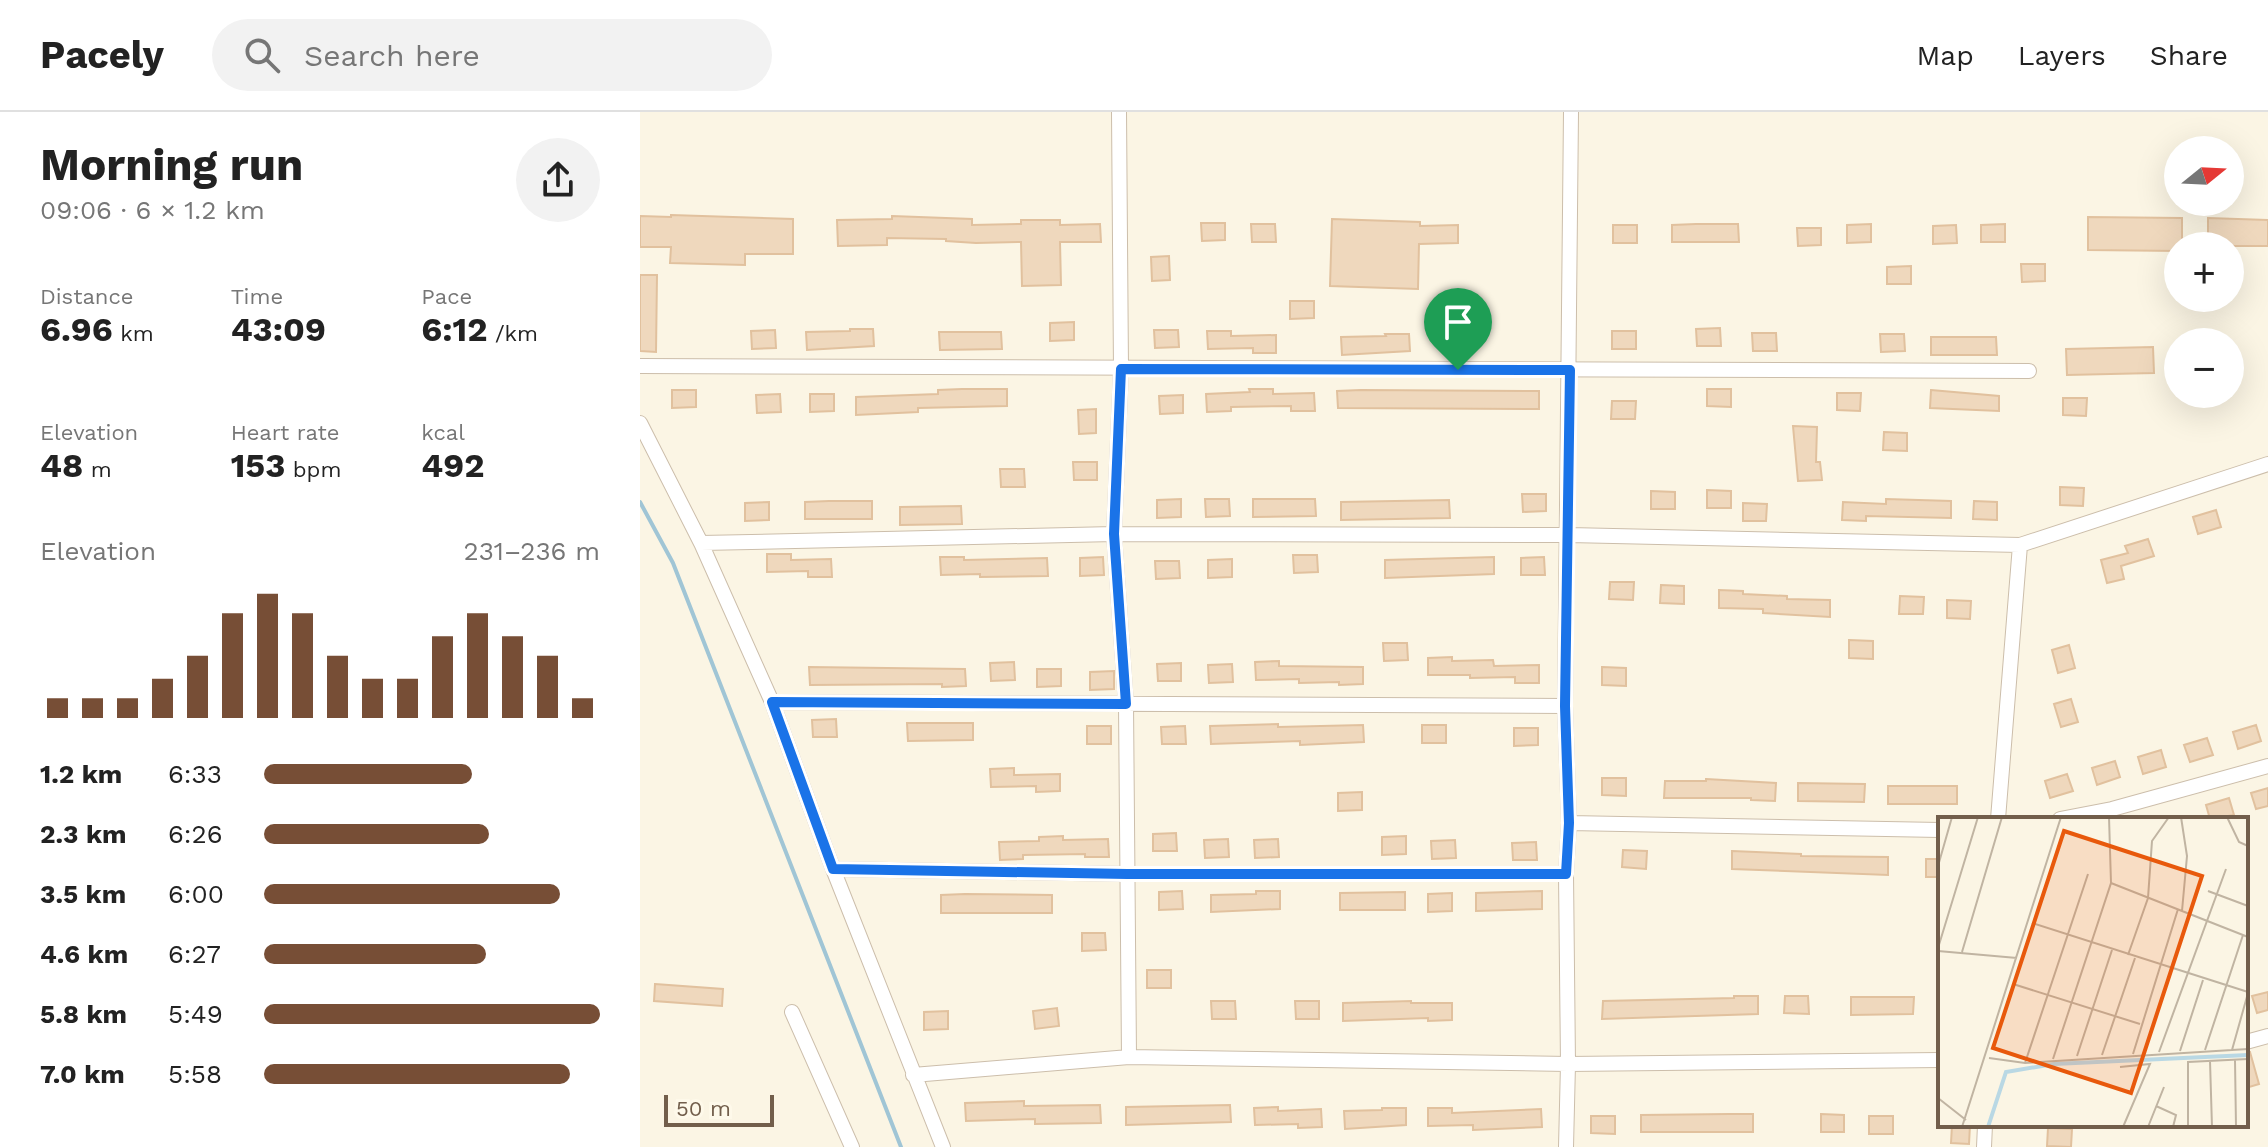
<!DOCTYPE html>
<html lang="en">
<head>
<meta charset="utf-8">
<style>
  :root { --surface:#fff; --page:#f2f2f2; --text:#222; --muted:#767676; --line:#e0e0e0; --accent:#774e36 }
  body { margin:0; font-family:"Work Sans",sans-serif; background:var(--page); color:var(--text); height:100vh; display:flex; flex-direction:column; font-size:30px; white-space:nowrap }
  * { box-sizing:border-box; margin:0 }
  p { font-size:26px; color:var(--muted) }
  .icon { flex:none; width:44px; height:44px; fill:none; stroke:currentColor; stroke-width:2; stroke-linecap:round; stroke-linejoin:round }
  .map { position:relative; flex:1; overflow:hidden }
  .sheet { display:flex; flex-direction:column; background:var(--surface); width:640px }
  .sheet>* { flex:none }
  .needle { width:52px; rotate:72deg }
  .tools { position:absolute; left:1524px; top:24px; display:grid; gap:16px }
  .tools a { display:grid; place-items:center; width:80px; height:80px; border-radius:50%; background:var(--surface); box-shadow:0 8px 32px #0002; font-size:40px }
  .scale { position:absolute; left:24px; bottom:20px; width:110px; box-sizing:border-box; padding-left:8px; border:4px solid #725e4b; border-top:0; font-size:22px; line-height:28px; white-space:nowrap; color:#725e4b; -webkit-text-stroke:6px #fef9ea; paint-order:stroke }
  .pin { position:absolute; display:grid; place-items:center; width:68px; height:68px; color:#fff; margin:-82px -34px; border-radius:50% 50% 50% 0; rotate:-45deg; box-shadow:0 0 8px #0007 }
  .pin .icon { rotate:45deg }
  .round { display:grid; place-items:center; flex:none; width:84px; height:84px; border-radius:42px; background:var(--page) }
  .summary { display:flex; align-items:center; justify-content:space-between; height:136px; padding:0 40px }
  h1 { font-size:44px; font-weight:700; line-height:60px }
  .stats { display:grid; grid-template-columns:repeat(3,1fr); gap:12px; height:136px; padding:8px 40px }
  .stats div { display:grid; align-content:center }
  .stats b { font-size:34px; font-weight:700 }
  .stats small { font-size:22px; font-weight:400 }
  .stats p { font-size:22px }
  .chart { height:224px; padding:16px 40px }
  .chart p { display:flex; justify-content:space-between }
  .chart svg { width:100%; height:144px; margin-top:8px; stroke:var(--accent); stroke-width:6 }
  ul { padding:0 40px; list-style:none; font-size:26px }
  li { display:grid; grid-template-columns:128px 96px 1fr; align-items:center; height:60px }
  li i { height:20px; border-radius:10px; background:var(--accent) }
  header { display:flex; align-items:center; gap:48px; box-sizing:border-box; height:112px; padding:0 40px; background:var(--surface); border-bottom:2px solid var(--line) }
  header strong { font-size:38px }
  nav { display:flex; gap:44px; margin-inline-start:auto; font-size:28px }
  .search { width:560px; height:72px; background:var(--page); display:flex; align-items:center; gap:20px; box-sizing:border-box; padding:0 28px; border-radius:44px; color:var(--muted); font-size:30px }
  main { display:flex; flex:1; min-height:0 }
  .map>svg:first-child { display:block }
  .lines { fill:none; stroke-linecap:round; stroke-linejoin:round }
  .stream { stroke:#a0c5d5; stroke-width:4 }
  .building { fill:#efd8bd; stroke:#e1c19e; stroke-width:2 }
  .minor-casing { stroke:#ccbeab; stroke-width:16 }
  .minor { stroke:#fff; stroke-width:14 }
  .route-casing { stroke:#fff; stroke-width:16 }
  .route { stroke:#1a73e8; stroke-width:10 }
  .inset-river { fill:none; stroke:#b9d8e4; stroke-width:4 }
  .inset-road { fill:none; stroke:#c0b4a2; stroke-width:2 }
  .view { fill:#e8590c; fill-opacity:0.15; stroke:#e8590c; stroke-width:4 }
  .inset-edge { fill:none; stroke:#725e4b; stroke-width:4 }
</style>
</head>
<body>
<header>
<strong>Pacely</strong>
<div class="search"><svg class="icon" aria-label="search" viewBox="0 0 24 24"><circle cx="10" cy="10" r="6"/><path d="M15 15l6 6"/></svg>Search here</div>
<nav><a>Map</a><a>Layers</a><a>Share</a></nav>
</header>
<main>
<section class="sheet">
<div class="summary"><div><h1>Morning run</h1><p>09:06 · 6 × 1.2 km</p></div><a class="round"><svg class="icon" aria-label="share" viewBox="0 0 24 24"><path d="M12 15V3M7 8l5-5 5 5M5 13v7h14v-7"/></svg></a></div>
<div class="stats">
<div><p>Distance</p><b>6.96<small> km</small></b></div>
<div><p>Time</p><b>43:09</b></div>
<div><p>Pace</p><b>6:12<small> /km</small></b></div>
</div>
<div class="stats">
<div><p>Elevation</p><b>48<small> m</small></b></div>
<div><p>Heart rate</p><b>153<small> bpm</small></b></div>
<div><p>kcal</p><b>492</b></div>
</div>
<div class="chart"><p><span>Elevation</span>231–236 m</p>
<svg viewBox="0 0 160 44" preserveAspectRatio="none"><path d="M5 44V38M15 44V38M25 44V38M35 44V32M45 44V25M55 44V12M65 44V6M75 44V12M85 44V25M95 44V32M105 44V32M115 44V19M125 44V12M135 44V19M145 44V25M155 44V38"/></svg>
</div>
<ul>
<li><b>1.2 km</b>6:33<i style="width:62%"></i></li>
<li><b>2.3 km</b>6:26<i style="width:67%"></i></li>
<li><b>3.5 km</b>6:00<i style="width:88%"></i></li>
<li><b>4.6 km</b>6:27<i style="width:66%"></i></li>
<li><b>5.8 km</b>5:49<i style="width:100%"></i></li>
<li><b>7.0 km</b>5:58<i style="width:91%"></i></li>
</ul>
</section>
<div class="map">
<svg width="1628" height="1035" viewBox="0 0 1628 1035">
  <rect width="100%" height="100%" fill="#fbf5e4"/>
  <g class="lines">
    <!-- stream -->
    <path class="stream" d="M0 390 33 451 261 1035"/>
  </g>
  <!-- building -->
  <path class="building" d="M31 103 153 107V142H105V153L30 151 31 135H0V104L31 105Z
    M252 104 332 107V113L381 112V108H420V113L460 112 461 130H420L421 173 382 174 381 130 336 131 306 129V127L247 126V133L198 134 197 108 252 107Z
    M1448 105 1542 106V134H1538V139L1448 138Z
    M1568 106 1628 108V134H1568Z
    M692 107 780 110V114L818 113V131L779 132 778 177 690 174Z
    M561 111H585V128L562 129Z
    M611 112H635L636 130H612Z
    M1056 112H1098L1099 130H1032V113Z
    M1231 112V130L1207 131V113Z
    M1365 112V130H1341V113Z
    M973 113H997V131H973Z
    M1316 113 1317 131 1293 132V114Z
    M1157 116H1181V133L1158 134Z
    M529 144 530 168 512 169 511 145Z
    M1381 152H1405V169L1382 170Z
    M1271 154V172H1247V155Z
    M0 163H17L16 240 0 239Z
    M650 189H674V206L650 207Z
    M434 210V228L410 229V211Z
    M1080 216 1081 234H1057L1056 217Z
    M210 217H233L234 234 167 238 166 220 210 219Z
    M135 218 136 236 112 237 111 219Z
    M514 218H538L539 235 515 236Z
    M567 219H591V224L636 223V241H613V236L568 237Z
    M972 219H996V237H972Z
    M299 220H361L362 237 300 238Z
    M1112 221H1136L1137 239H1113Z
    M745 222H769L770 239 702 243 701 225 746 224Z
    M1240 222H1264L1265 239 1241 240Z
    M1291 225H1356L1357 243H1291Z
    M1513 235 1514 261 1427 263 1426 237Z
    M322 277H367V294L278 296V300L216 303V285L298 282V278Z
    M609 277H633V282L674 281 675 299H651V294L591 295V299L567 300 566 282 610 280Z
    M1067 277H1091V295L1067 294Z
    M32 278H56V295L32 296Z
    M721 278 899 279V297L698 296 697 279Z
    M1291 278 1359 284V299L1290 296Z
    M1197 281H1221L1220 299 1197 298Z
    M140 282 141 300 117 301 116 283Z
    M170 282H194V299L170 300Z
    M543 283V301L520 302 519 284Z
    M1423 286H1447L1446 304 1423 303Z
    M972 289H996L995 307H971Z
    M456 297V321L439 322 438 298Z
    M1153 314 1177 315 1176 350H1180L1182 368 1158 369Z
    M1244 320 1267 321V339L1243 338Z
    M433 350H457V368H434Z
    M360 357H384L385 375H361Z
    M1420 375 1444 376 1443 394 1420 393Z
    M1067 378 1091 379V396H1067Z
    M1011 379 1035 380V397H1011Z
    M882 382H906V399L883 400Z
    M541 387V405L517 406V388Z
    M565 387H589L590 404 566 405Z
    M613 387H675L676 404 613 405Z
    M1246 387 1311 389V406L1226 404V409L1202 408 1203 390 1246 392Z
    M809 388 810 406 701 408V390Z
    M189 389H232V407H165V390Z
    M1334 389 1357 390V408L1333 407Z
    M129 390V408L105 409V391Z
    M1103 391 1127 392 1126 409H1103Z
    M321 394 322 412 260 413V395Z
    M1576 398 1581 415 1558 422 1553 405Z
    M1508 427 1514 444 1481 454 1484 467 1467 471 1461 448 1488 441 1485 434Z
    M127 442H151V448L191 447 192 465H168V459L127 460Z
    M653 443H677L678 460 654 461Z
    M300 445H324V448L407 446 408 464 340 465V462L301 463Z
    M463 445 464 463 440 464V446Z
    M854 445V462L745 466V448Z
    M904 445 905 463H881V446Z
    M592 447V465L568 466V448Z
    M515 449H539L540 466 516 467Z
    M970 470H994L993 488 969 487Z
    M1021 473 1044 474V492L1020 491Z
    M1079 478 1103 479V482L1147 484V487L1190 488V505L1123 501V497L1079 496Z
    M1260 484 1284 485 1283 502H1259Z
    M1307 488 1331 489 1330 507 1307 506Z
    M1209 528 1233 529V547L1209 546Z
    M743 531H767L768 548 744 549Z
    M1429 533 1435 556 1418 561 1412 538Z
    M812 545V549L853 548 854 554 899 553V571H875V565L830 566V563H788V546Z
    M639 549V554L723 555V572L699 573V570L659 571V567L616 568 615 550Z
    M374 550 375 568 351 569 350 551Z
    M541 551V569H518L517 552Z
    M592 552 593 570 569 571 568 553Z
    M169 555 325 557 326 574 302 575V572L170 573Z
    M962 555 986 556V574L962 573Z
    M397 557H421V574L397 575Z
    M474 559V577L450 578V560Z
    M1431 587 1438 610 1421 615 1414 592Z
    M196 607 197 625H173L172 608Z
    M267 611H333V628L268 629Z
    M638 612V615L723 613 724 630 660 633V629L571 632 570 614Z
    M782 613H806V631H782Z
    M1616 613 1621 629 1598 637 1593 620Z
    M447 614H471V632H447Z
    M545 614 546 632H522L521 615Z
    M874 616H898V633L874 634Z
    M1567 626 1573 643 1550 650 1544 633Z
    M1521 638 1526 655 1503 662 1498 645Z
    M1475 649 1480 665 1457 673 1452 656Z
    M374 656V663L420 662V679L396 680V674L351 675 350 657Z
    M1427 662 1433 679 1410 686 1405 669Z
    M962 666H986V684L962 683Z
    M1066 667 1136 671 1135 689 1111 688V686H1024L1025 669H1066Z
    M1158 671 1225 672 1224 690 1158 689Z
    M1248 674H1317V692H1248Z
    M1628 676V694L1616 697 1611 681Z
    M722 680V698L698 699V681Z
    M1589 686 1594 703 1570 707 1566 693Z
    M536 721 537 739H513V722Z
    M423 724V728L468 727 469 745H445V742L383 743V747L360 748 359 730 399 729V725Z
    M766 724V742L742 743V725Z
    M588 727 589 745 565 746 564 728Z
    M638 727 639 745 615 746 614 728Z
    M815 728 816 746 792 747 791 729Z
    M896 730 897 748H873L872 731Z
    M983 738 1007 739 1006 757 982 755Z
    M1092 739 1161 742V744L1248 745V763L1092 757Z
    M1286 747H1300V765H1286Z
    M542 779 543 797 519 798V780Z
    M616 779H640V797L571 800V783L616 782Z
    M902 779V797L836 799V781Z
    M765 780V798H700V781Z
    M812 781V799L788 800V782Z
    M325 782 412 783V801H301V783Z
    M442 821H465L466 838 442 839Z
    M507 858H531V876H507Z
    M15 872 83 877 82 894 14 889Z
    M1628 880V898L1617 901 1612 884Z
    M1094 884H1118V902L962 907 963 889 1094 886Z
    M1145 884H1168L1169 902 1144 901Z
    M1211 885H1274L1273 902 1211 903Z
    M571 889H595L596 907H572Z
    M655 889H679V907H656Z
    M771 889V891H812V908L788 909V906L703 909V891Z
    M417 896 419 914 395 917 393 899Z
    M308 899V917L284 918V900Z
    M1606 940H1610L1619 972 1606 976Z
    M384 989V994L460 993 461 1011 395 1012V1007L326 1009 325 991Z
    M590 993 591 1010 486 1013V995Z
    M638 995V999L681 997 682 1015 658 1016V1012L615 1013 614 996Z
    M742 996H766V1013L705 1017 704 999 742 998Z
    M788 996H812V1001L901 997 902 1015 833 1018V1013L788 1014Z
    M1089 1002H1113V1020H1001V1003Z
    M1181 1002 1204 1003V1020H1181Z
    M951 1004H975V1022L951 1021Z
    M1229 1004H1253V1022H1229Z
    M1312 1013H1330L1329 1032 1311 1031Z
    M1408 1016 1432 1017 1431 1035 1407 1034Z"/>
  <g class="lines">
    <defs>
      <path id="minor" d="M479 0 481 257 474 422 486 592 489 945
        M0 254 1389 259
        M0 311 61 431 132 590 193 757 303 1035
        M61 431 474 422 929 423 1380 433 1628 352
        M132 590 925 594
        M1358 707 1380 433
        M1420 707 1472 697 1628 654
        M929 711 1300 718
        M193 757 487 762H926
        M152 900 212 1035
        M1606 930 1628 924
        M273 963 489 945 928 952 1300 948
        M926 1035 928 952 926 762 929 711 925 594 931 0
        M1344 1035 1345 1013"/>
    </defs>
    <!-- minor casing -->
    <use href="#minor" class="minor-casing"/>
    <!-- minor -->
    <use href="#minor" class="minor"/>
  </g>
  <g class="lines">
    <defs>
      <path id="route" d="M481 257 930 258 925 594 929 711 926 762H487L193 757 132 590 486 592 474 422Z"/>
    </defs>
    <!-- route casing -->
    <use href="#route" class="route-casing"/>
    <!-- route -->
    <use href="#route" class="route"/>
  </g>
  <!-- overview -->
  <g transform="translate(1298 705)">
    <rect width="310" height="310" fill="#fbf5e4"/>
    <path class="inset-river" d="M50 310 68 255 116 247 310 238"/>
    <path class="inset-road" d="M243 0 249 39 244 94M289 0 301 25 310 29M0 49 14 0M173 66 310 120M270 74 310 89M94 106 310 175M0 131 40 0M0 134 79 141M24 135 64 0M190 138 210 81 214 24 231 0M75 167 202 207M267 233 305 118M294 233 310 176M242 234 265 163M221 235 288 52M195 237 240 92M164 238 197 141M139 239 174 133M51 241 87 246 310 232M115 242 173 66 171 0M297 243 298 310M272 244 274 310M87 246 150 57M182 250 212 247 185 310M0 281 28 303M218 289 238 298 235 310M24 310 123 0M210 310 226 270M250 310V245L310 242"/>
    <path class="view" d="M126 14 264 59 193 276 55 231Z"/>
    <rect width="310" height="310" class="inset-edge"/>
  </g>
</svg>
<div class="tools">
<a><svg class="needle" viewBox="-14 -14 28 28"><path d="M0-13l5 13h-10z" fill="#e53935"/><path d="M0 13l5-13h-10z" fill="#767676"/></svg></a>
<a>+</a>
<a>−</a>
</div>
<div class="scale">50 m</div>
<div class="pin" style="left:818px;top:258px;background:#1e9e55"><svg class="icon" aria-label="arrive" viewBox="0 0 24 24"><path d="M6 21V4h12l-3 4 3 4H6"/></svg></div>
</div>
</main>
</body>
</html>
